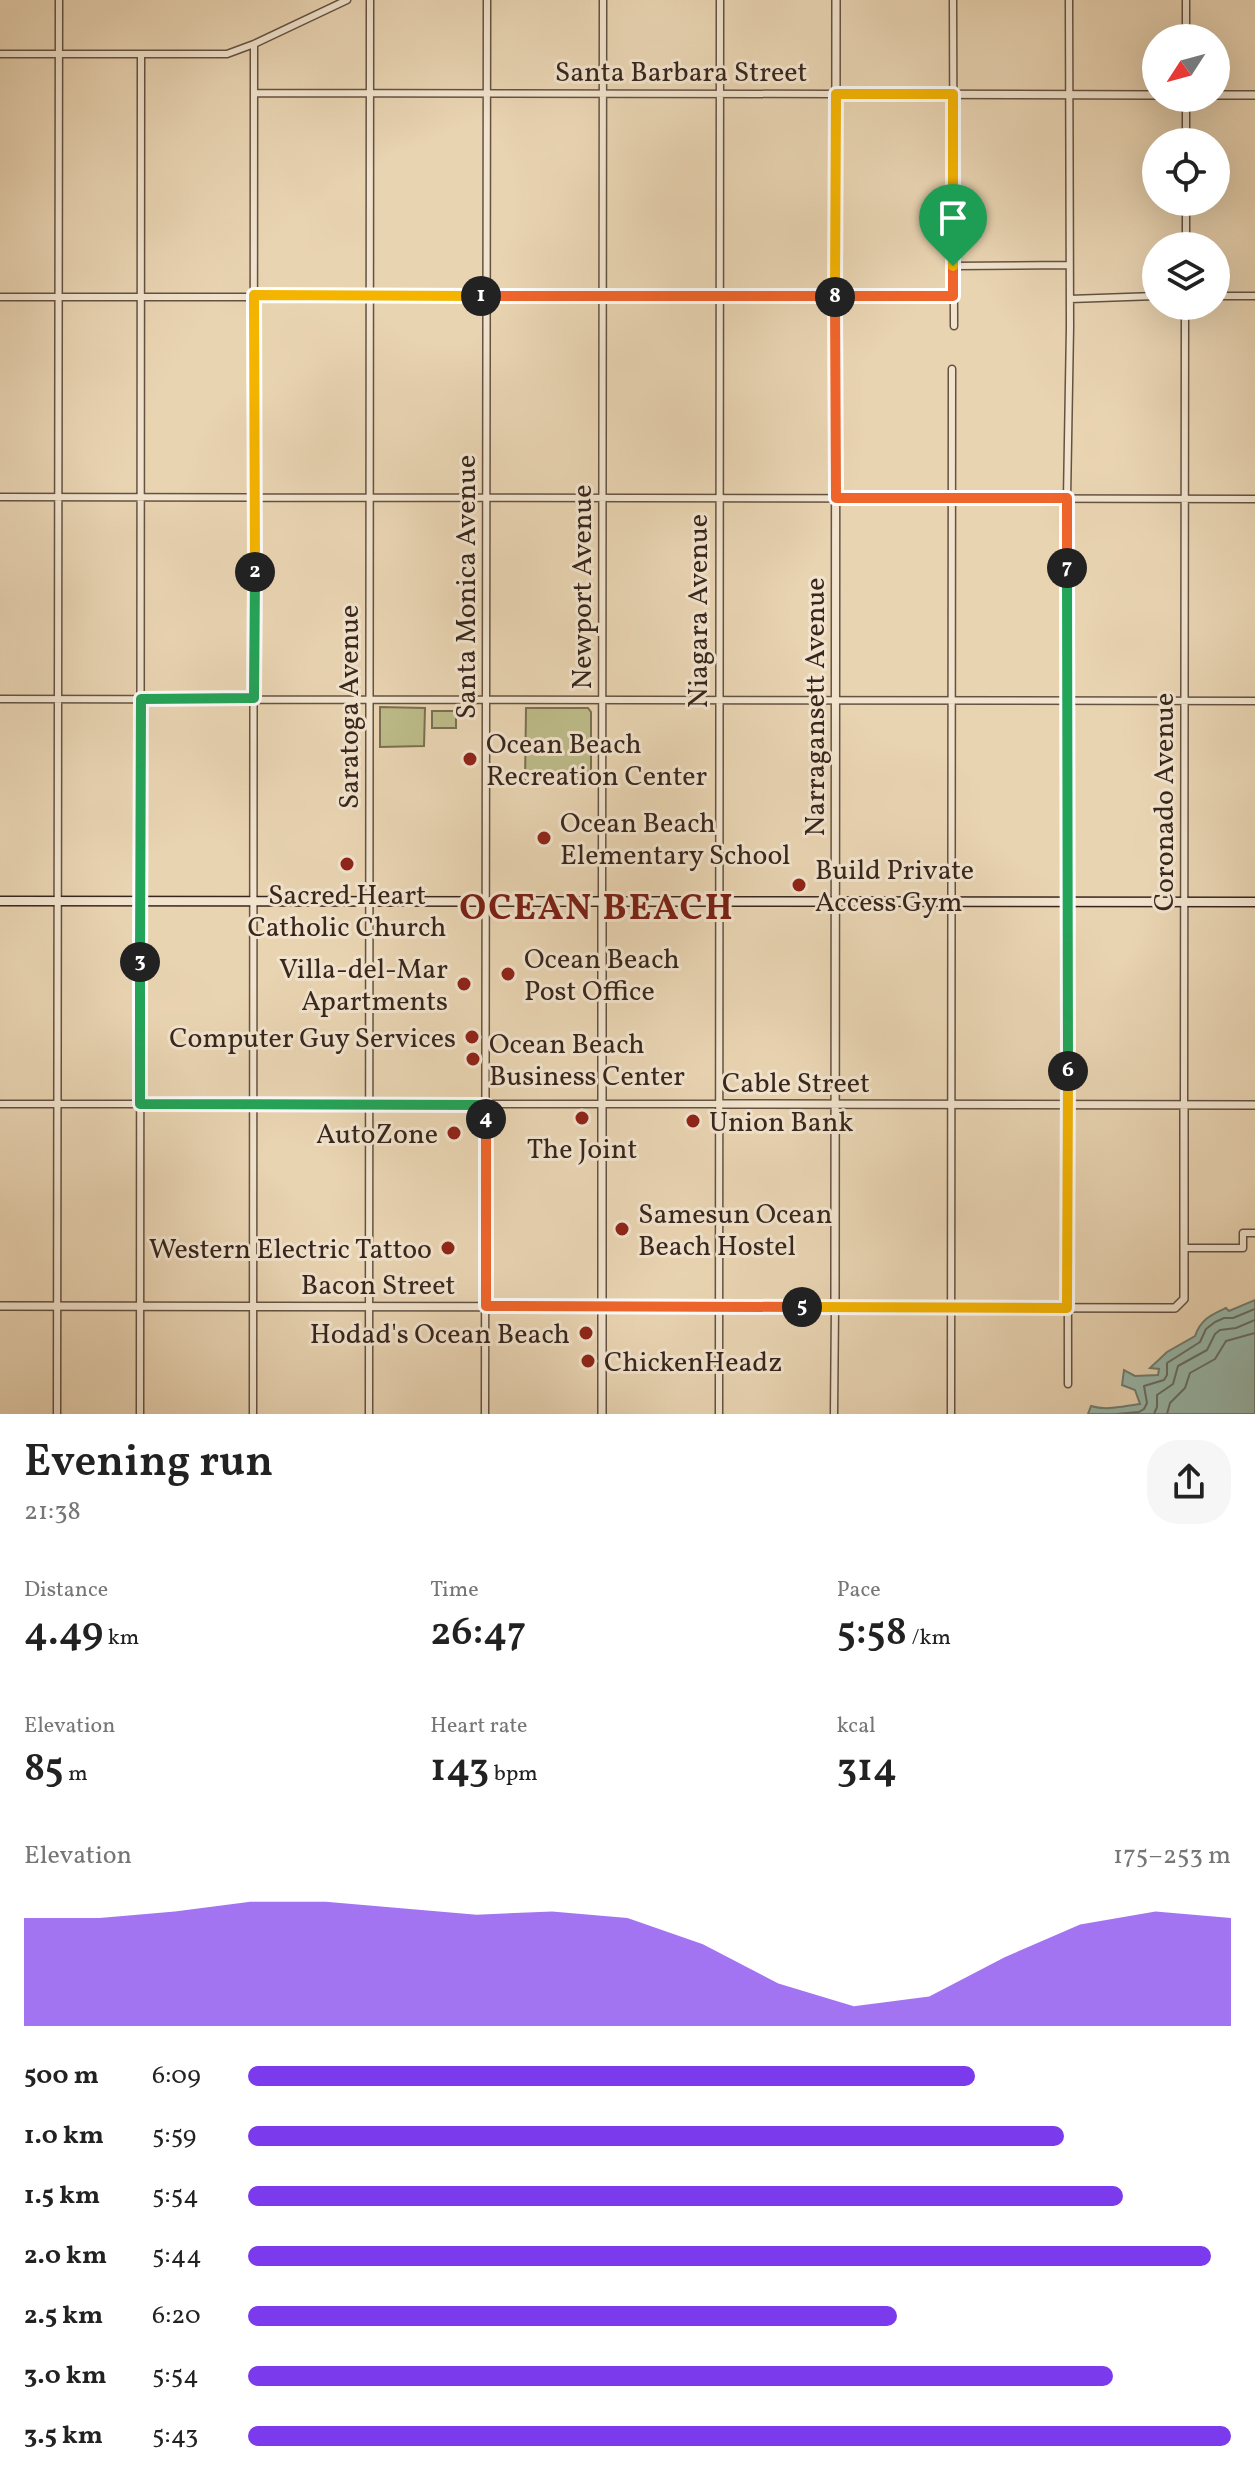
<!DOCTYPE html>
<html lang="en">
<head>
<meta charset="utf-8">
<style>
  :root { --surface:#fff; --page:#f6f6f6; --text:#222; --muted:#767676; --accent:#7c3aed }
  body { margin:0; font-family:Vollkorn,serif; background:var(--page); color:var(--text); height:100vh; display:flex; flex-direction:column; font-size:30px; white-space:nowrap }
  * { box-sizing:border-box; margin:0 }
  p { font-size:26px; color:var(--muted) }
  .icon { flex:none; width:44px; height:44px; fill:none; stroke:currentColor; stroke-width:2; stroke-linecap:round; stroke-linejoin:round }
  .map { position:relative; height:1414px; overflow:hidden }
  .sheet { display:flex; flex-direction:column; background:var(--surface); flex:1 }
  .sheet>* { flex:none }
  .needle { width:52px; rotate:234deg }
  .buttons { position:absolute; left:1142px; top:24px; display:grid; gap:16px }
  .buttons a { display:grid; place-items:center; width:88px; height:88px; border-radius:50%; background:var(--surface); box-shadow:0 8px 32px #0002; font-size:40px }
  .pin { position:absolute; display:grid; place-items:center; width:68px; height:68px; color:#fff; margin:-82px -34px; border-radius:50% 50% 50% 0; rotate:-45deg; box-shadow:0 0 8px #0007 }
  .pin .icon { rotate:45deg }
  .km { position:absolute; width:40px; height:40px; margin:-20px; border-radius:50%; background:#222; color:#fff; font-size:22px; line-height:40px; text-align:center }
  .round { display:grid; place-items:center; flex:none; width:84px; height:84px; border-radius:32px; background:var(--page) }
  .overview { display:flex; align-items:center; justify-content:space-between; height:136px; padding:0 24px }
  h1 { font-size:44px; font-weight:600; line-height:60px }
  .figures { display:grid; grid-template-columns:repeat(3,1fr); gap:12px; height:136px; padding:8px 24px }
  .figures div { display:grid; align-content:center }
  .figures b { font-size:40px; font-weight:600 }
  .figures small { font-size:22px; font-weight:400 }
  .figures p { font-size:22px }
  .chart { height:224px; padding:16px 24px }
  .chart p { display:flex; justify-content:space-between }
  .chart svg { width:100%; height:144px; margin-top:8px; fill:var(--accent); opacity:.7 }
  ul { padding:0 24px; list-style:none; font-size:26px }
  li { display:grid; grid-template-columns:128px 96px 1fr; align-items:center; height:60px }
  li i { height:20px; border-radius:10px; background:var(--accent) }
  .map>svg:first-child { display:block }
  .green { fill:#bcbb88; stroke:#7a7052; stroke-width:2 }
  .water { fill:#98b8aa; stroke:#727e72; stroke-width:2 }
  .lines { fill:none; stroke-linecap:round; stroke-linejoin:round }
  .shore { stroke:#686f64; stroke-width:2 }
  .minor-casing { stroke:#645242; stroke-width:9 }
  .tertiary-casing { stroke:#645242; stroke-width:10 }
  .secondary-casing { stroke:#38261d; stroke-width:11 }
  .minor { stroke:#f1e3cd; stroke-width:6 }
  .tertiary { stroke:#f1e3cd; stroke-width:7 }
  .secondary { stroke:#f1e3cd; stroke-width:8 }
  .split-1-casing { stroke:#fff; stroke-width:16 }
  .split-2-casing { stroke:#fff; stroke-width:16 }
  .split-3-casing { stroke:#fff; stroke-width:16 }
  .split-4-casing { stroke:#fff; stroke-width:16 }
  .split-5-casing { stroke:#fff; stroke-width:16 }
  .split-6-casing { stroke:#fff; stroke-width:16 }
  .split-7-casing { stroke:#fff; stroke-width:16 }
  .split-8-casing { stroke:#fff; stroke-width:16 }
  .split-9-casing { stroke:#fff; stroke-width:16 }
  .split-1 { stroke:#f0652b; stroke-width:10 }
  .split-2 { stroke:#f5b400; stroke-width:10 }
  .split-3 { stroke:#22a559; stroke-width:10 }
  .split-4 { stroke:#22a559; stroke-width:10 }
  .split-5 { stroke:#f0652b; stroke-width:10 }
  .split-6 { stroke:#f5b400; stroke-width:10 }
  .split-7 { stroke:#22a559; stroke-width:10 }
  .split-8 { stroke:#f0652b; stroke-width:10 }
  .split-9 { stroke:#f5b400; stroke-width:10 }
  .poi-dot { fill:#8f2418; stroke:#f1e3cd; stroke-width:3 }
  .labels { text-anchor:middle; stroke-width:6; stroke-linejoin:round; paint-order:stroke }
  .street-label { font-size:28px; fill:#38261d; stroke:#f1e3cd }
  .poi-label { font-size:28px; fill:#38261d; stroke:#f1e3cd; text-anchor:start }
  .district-label { font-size:36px; font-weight:bold; letter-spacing:2px; fill:#7a1f14; stroke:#f1e3cd }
</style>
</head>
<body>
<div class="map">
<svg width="1255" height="1414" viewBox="0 0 1255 1414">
  <rect width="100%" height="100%" fill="#e9d4b2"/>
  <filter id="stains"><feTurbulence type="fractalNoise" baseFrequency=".0025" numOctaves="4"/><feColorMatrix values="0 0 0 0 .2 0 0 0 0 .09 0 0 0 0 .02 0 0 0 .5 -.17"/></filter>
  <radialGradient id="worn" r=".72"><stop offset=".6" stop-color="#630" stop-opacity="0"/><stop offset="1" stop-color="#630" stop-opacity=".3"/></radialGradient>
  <!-- green -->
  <path class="green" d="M380 707 425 708 424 746 380 747Z
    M526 708H588L591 712V783H525Z
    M432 711H456V728H432Z"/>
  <!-- water -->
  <path class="water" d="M1255 1300V1414H1088L1091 1406C1107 1411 1123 1406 1140 1404L1135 1390 1122 1385 1124 1370 1135 1376 1158 1375 1159 1369 1150 1368 1167 1352 1195 1336C1201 1319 1211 1315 1226 1308L1229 1311Z"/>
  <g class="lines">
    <!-- shore -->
    <path class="shore" d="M1117 1414 1139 1412 1144 1409 1147 1403 1144 1386 1164 1380 1167 1375V1363L1200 1342 1206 1329 1215 1322 1224 1318H1233L1255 1309
      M1154 1414 1157 1407V1395L1173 1384 1178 1366 1207 1350 1215 1334 1220 1330 1236 1328 1255 1320
      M1167 1414 1170 1403 1185 1388 1190 1373 1215 1359 1226 1341 1255 1333"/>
    <defs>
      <path id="minor" d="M953 0 954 326
        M1186 38V0
        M0 54H227L254 44 347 0
        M254 93 836 94
        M1186 142V98
        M1186 246V202
        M953 266 1069 265
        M1216 296H1255
        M0 297 953 296
        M1070 299 1156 296
        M0 497 1255 499
        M0 699 1255 701
        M602 902 603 0
        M0 1104H719
        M1184 1105 1185 306
        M1184 1248H1243V1233H1255
        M1068 1384 1067 498 1070 327 1069 0
        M57 1414 59 0
        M140 1414 141 54
        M253 1414 254 44
        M369 1414 370 0
        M485 1414 487 0
        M719 1414 720 0
        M834 1414 835 1307
        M951 1414 952 369"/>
      <path id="tertiary" d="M836 94 1156 95
        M1216 95H1255
        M719 1104 1255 1105
        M0 1306 1175 1308 1184 1299V1105
        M835 1307 836 0
        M602 1414V902"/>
      <path id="secondary" d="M0 901 1255 902"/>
    </defs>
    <!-- minor casing -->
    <use href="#minor" class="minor-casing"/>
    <!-- tertiary casing -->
    <use href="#tertiary" class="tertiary-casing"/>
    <!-- secondary casing -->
    <use href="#secondary" class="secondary-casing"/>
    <!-- minor -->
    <use href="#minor" class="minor"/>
    <!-- tertiary -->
    <use href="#tertiary" class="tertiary"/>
    <!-- secondary -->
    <use href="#secondary" class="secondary"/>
  </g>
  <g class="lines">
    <defs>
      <path id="split-1" d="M481 296H953V266"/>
      <path id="split-2" d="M255 572 254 295 481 296"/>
      <path id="split-3" d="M140 962 141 699 254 698 255 572"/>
      <path id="split-4" d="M140 962V1104L486 1105V1119"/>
      <path id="split-5" d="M486 1119V1306L802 1307"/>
      <path id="split-6" d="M802 1307 1067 1308 1068 1071"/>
      <path id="split-7" d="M1067 568 1068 1071"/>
      <path id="split-8" d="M835 297 836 498H1067V568"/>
      <path id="split-9" d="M835 297 836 94H953V266"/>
    </defs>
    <!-- split-1 casing -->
    <use href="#split-1" class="split-1-casing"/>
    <!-- split-2 casing -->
    <use href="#split-2" class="split-2-casing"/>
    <!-- split-3 casing -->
    <use href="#split-3" class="split-3-casing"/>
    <!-- split-4 casing -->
    <use href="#split-4" class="split-4-casing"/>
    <!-- split-5 casing -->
    <use href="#split-5" class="split-5-casing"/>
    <!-- split-6 casing -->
    <use href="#split-6" class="split-6-casing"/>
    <!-- split-7 casing -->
    <use href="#split-7" class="split-7-casing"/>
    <!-- split-8 casing -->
    <use href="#split-8" class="split-8-casing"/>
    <!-- split-9 casing -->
    <use href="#split-9" class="split-9-casing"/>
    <!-- split-1 -->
    <use href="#split-1" class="split-1"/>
    <!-- split-2 -->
    <use href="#split-2" class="split-2"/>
    <!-- split-3 -->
    <use href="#split-3" class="split-3"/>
    <!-- split-4 -->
    <use href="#split-4" class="split-4"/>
    <!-- split-5 -->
    <use href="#split-5" class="split-5"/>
    <!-- split-6 -->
    <use href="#split-6" class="split-6"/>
    <!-- split-7 -->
    <use href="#split-7" class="split-7"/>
    <!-- split-8 -->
    <use href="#split-8" class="split-8"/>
    <!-- split-9 -->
    <use href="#split-9" class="split-9"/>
  </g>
  <!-- markers -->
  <g class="poi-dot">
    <circle cx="470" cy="759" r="8"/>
    <circle cx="544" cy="838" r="8"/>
    <circle cx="347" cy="864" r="8"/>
    <circle cx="799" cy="885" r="8"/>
    <circle cx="508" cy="974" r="8"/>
    <circle cx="464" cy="984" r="8"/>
    <circle cx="472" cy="1037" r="8"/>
    <circle cx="473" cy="1059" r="8"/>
    <circle cx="582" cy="1118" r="8"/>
    <circle cx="693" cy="1121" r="8"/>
    <circle cx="454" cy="1133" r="8"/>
    <circle cx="622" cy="1229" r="8"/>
    <circle cx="448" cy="1248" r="8"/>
    <circle cx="586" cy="1333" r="8"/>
    <circle cx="588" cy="1361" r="8"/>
  </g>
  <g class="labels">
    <!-- street labels -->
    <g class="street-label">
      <text x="681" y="81">Santa Barbara Street</text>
      <text transform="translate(465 587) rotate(-90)" y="10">Santa Monica Avenue</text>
      <text transform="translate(581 587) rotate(-90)" y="10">Newport Avenue</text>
      <text transform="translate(697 611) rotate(-90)" y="10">Niagara Avenue</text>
      <text transform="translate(348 707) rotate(-90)" y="10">Saratoga Avenue</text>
      <text transform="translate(814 707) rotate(-90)" y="10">Narragansett Avenue</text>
      <text transform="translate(1163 802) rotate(-90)" y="10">Coronado Avenue</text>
      <text x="796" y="1092">Cable Street</text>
      <text x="378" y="1294">Bacon Street</text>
    </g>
    <!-- poi labels -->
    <g class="poi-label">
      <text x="486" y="753">Ocean Beach<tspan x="486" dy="32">Recreation Center</tspan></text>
      <text x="560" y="832">Ocean Beach<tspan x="560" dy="32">Elementary School</tspan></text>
      <text x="815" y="879">Build Private<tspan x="815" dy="32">Access Gym</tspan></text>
      <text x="347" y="904" text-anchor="middle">Sacred Heart<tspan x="347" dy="32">Catholic Church</tspan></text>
      <text x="524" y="968">Ocean Beach<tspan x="524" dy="32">Post Office</tspan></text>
      <text x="448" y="978" text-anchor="end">Villa-del-Mar<tspan x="448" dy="32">Apartments</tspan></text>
      <text x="456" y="1047" text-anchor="end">Computer Guy Services</text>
      <text x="489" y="1053">Ocean Beach<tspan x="489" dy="32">Business Center</tspan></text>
      <text x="709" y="1131">Union Bank</text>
      <text x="438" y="1143" text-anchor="end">AutoZone</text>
      <text x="582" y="1158" text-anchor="middle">The Joint</text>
      <text x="638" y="1223">Samesun Ocean<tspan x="638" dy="32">Beach Hostel</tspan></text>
      <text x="432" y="1258" text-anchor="end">Western Electric Tattoo</text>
      <text x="570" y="1343" text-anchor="end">Hodad's Ocean Beach</text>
      <text x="604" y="1371">ChickenHeadz</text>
    </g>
    <!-- district labels -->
    <g class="district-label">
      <text x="597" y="919">OCEAN BEACH</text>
    </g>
  </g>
  <rect width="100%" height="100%" filter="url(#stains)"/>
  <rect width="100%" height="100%" fill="url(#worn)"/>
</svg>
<div class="buttons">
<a><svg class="needle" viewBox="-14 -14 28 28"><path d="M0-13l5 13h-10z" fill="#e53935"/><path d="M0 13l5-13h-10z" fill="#767676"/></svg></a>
<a><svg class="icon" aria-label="locate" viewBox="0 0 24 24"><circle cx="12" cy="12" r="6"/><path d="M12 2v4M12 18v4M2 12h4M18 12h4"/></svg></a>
<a><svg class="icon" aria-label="layers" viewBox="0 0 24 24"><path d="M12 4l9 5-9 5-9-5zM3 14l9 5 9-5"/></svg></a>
</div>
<div class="pin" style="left:953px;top:266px;background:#1e9e55"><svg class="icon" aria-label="arrive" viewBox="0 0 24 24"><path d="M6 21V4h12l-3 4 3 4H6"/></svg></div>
<b class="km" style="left:481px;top:296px">1</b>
<b class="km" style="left:255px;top:572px">2</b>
<b class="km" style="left:140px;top:962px">3</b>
<b class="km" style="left:486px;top:1119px">4</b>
<b class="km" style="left:802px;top:1307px">5</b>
<b class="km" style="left:1068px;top:1071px">6</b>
<b class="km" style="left:1067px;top:568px">7</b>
<b class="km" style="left:835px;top:297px">8</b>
</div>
<section class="sheet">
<div class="overview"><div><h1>Evening run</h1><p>21:38</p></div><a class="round"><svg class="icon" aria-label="share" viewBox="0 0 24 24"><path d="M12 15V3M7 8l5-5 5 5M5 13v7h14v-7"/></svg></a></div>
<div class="figures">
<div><p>Distance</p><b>4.49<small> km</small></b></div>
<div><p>Time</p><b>26:47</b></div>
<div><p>Pace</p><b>5:58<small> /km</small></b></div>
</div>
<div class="figures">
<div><p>Elevation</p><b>85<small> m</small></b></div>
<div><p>Heart rate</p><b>143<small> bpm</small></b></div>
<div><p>kcal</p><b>314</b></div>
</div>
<div class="chart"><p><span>Elevation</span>175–253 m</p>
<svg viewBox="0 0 160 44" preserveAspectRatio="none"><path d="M0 44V11L10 11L20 9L30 6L40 6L50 8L60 10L70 9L80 11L90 19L100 31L110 38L120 35L130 23L140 13L150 9L160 11V44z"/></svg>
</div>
<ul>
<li><b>500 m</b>6:09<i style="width:74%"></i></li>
<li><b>1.0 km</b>5:59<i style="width:83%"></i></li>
<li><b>1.5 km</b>5:54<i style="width:89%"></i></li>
<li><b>2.0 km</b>5:44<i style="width:98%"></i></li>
<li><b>2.5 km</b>6:20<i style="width:66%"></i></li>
<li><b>3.0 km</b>5:54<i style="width:88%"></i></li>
<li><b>3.5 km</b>5:43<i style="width:100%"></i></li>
</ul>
</section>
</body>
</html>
